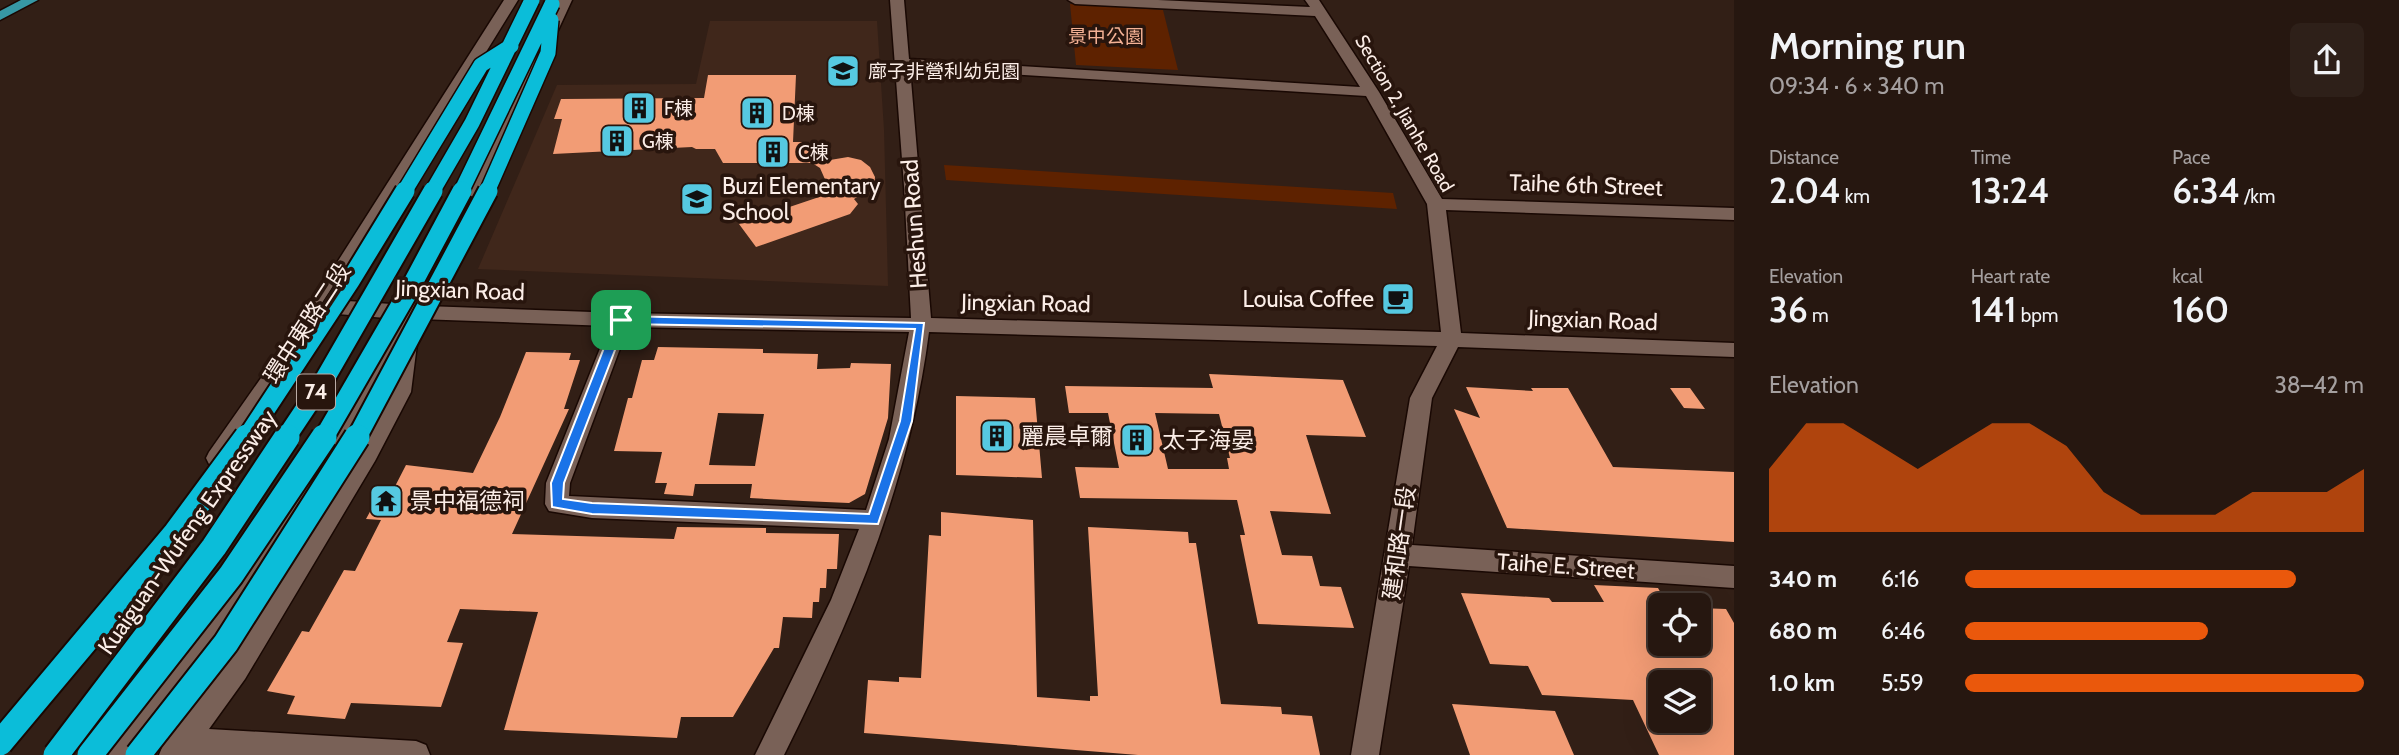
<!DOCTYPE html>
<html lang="en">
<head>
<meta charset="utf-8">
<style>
  :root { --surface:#261710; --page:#2e2019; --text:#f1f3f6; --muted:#a49f9f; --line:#423630; --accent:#ea580c }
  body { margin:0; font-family:Cabin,"Noto Sans TC",sans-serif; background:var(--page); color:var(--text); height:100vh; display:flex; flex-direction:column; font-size:26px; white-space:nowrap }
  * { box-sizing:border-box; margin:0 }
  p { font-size:23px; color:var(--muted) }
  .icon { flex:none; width:38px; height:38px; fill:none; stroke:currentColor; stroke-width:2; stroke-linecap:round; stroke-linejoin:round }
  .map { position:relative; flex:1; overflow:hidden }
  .panel { display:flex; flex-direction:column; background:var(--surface); width:665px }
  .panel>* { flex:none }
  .tools { position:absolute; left:1648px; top:593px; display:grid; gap:14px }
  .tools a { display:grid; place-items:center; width:63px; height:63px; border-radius:10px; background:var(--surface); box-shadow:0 7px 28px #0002,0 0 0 2px var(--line); font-size:35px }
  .pin { position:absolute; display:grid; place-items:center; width:60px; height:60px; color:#fff; margin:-30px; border-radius:14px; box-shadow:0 4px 10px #0006 }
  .round { display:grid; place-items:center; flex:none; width:74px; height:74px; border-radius:10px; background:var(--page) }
  .head { display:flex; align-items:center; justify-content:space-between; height:119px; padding:0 35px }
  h1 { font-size:38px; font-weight:600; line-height:52px }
  .figures { display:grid; grid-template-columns:repeat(3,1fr); gap:10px; height:119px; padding:7px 35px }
  .figures div { display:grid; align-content:center }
  .figures b { font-size:35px; font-weight:600 }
  .figures small { font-size:19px; font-weight:400 }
  .figures p { font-size:19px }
  .chart { height:196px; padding:14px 35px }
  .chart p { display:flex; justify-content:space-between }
  .chart svg { width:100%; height:126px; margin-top:7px; fill:var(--accent); opacity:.7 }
  ul { padding:0 35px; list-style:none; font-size:23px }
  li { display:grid; grid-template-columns:112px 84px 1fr; align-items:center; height:52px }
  li i { height:18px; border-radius:9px; background:var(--accent) }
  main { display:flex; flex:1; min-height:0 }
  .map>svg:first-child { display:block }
  .built { fill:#40271b }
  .green { fill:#5e2200 }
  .building { fill:#f29c75; fill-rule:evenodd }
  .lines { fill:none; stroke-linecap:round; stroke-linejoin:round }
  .minor-casing { stroke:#190803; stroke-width:3 }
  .major-casing { stroke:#190803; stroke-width:3 }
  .minor { fill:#796157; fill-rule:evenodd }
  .major { fill:#3798a5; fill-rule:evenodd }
  .highway-bridge-far2-casing { stroke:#190803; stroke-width:18; stroke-linecap:butt }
  .highway-bridge-far1-casing { stroke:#190803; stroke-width:23; stroke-linecap:butt }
  .highway-bridge-casing { stroke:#190803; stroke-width:29; stroke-linecap:butt }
  .highway-bridge-far2 { stroke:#0bbdd9; stroke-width:15 }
  .highway-bridge-far1 { stroke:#0bbdd9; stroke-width:19 }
  .highway-bridge { stroke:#0bbdd9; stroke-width:25 }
  .route { fill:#1a73e8; stroke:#fff; stroke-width:2; fill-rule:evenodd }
  .labels { text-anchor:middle; stroke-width:7; stroke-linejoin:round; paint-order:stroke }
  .far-park-label { font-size:19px; fill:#f5b295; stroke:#28150d }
  .far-poi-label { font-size:19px; fill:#fbede7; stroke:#28150d; text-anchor:start }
  .far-street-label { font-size:19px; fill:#fbede7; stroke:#28150d }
  .shield { fill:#28150d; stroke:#bcaca6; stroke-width:2 }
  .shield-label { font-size:21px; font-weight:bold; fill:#fbede7 }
  .street-label { font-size:23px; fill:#fbede7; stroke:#28150d }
  .poi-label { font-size:23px; fill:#fbede7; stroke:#28150d; text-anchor:start }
</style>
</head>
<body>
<main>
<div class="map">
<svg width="1734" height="755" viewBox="0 0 1734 755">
  <rect width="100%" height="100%" fill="#321f16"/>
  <!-- built -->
  <path class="built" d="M710 21H877L884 130 888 286 478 269 557 85 696 84Z"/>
  <!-- green -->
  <path class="green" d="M1070 4 1163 10 1178 70 1076 65Z
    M944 165 1393 193 1397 209 946 180Z"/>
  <!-- building -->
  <path class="building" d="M708 75H796L793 142H830V160L848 157 861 160 870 167 875 177 874 186 854 199 858 204 850 214 756 247 739 224 831 193 820 168 812 163H723L715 149H696L692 147 553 154 562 119H554L561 99 704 98Z
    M658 347 763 349V353L818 354 817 369 850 368 851 363 891 364 888 418 865 494 849 503 803 501 750 498 752 484H695L693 496 664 494 667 483H655L662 452 614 451 628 398H632L642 360H654ZM718 413 764 414 755 466 709 465Z
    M526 352 571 353 569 360H580L564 409H569L512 534 674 539 677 527 766 528V533L839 534 837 569H827L826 588H820L819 602H813L812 618 783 617 779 648H774L733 717H681L677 738 504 730 538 612 460 609 447 642 463 643 441 707 351 703 345 719 287 714 295 696 267 691 302 631 309 632 344 570 355 571 381 520 366 519 378 497 389 498 406 465 473 473 500 417Z
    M1209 374 1343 380 1366 437 1306 435 1331 514 1270 511 1282 555 1312 556 1320 586 1341 587 1354 628 1258 624 1240 535H1245L1237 500 1080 498 1075 467 1119 468 1108 413H1069L1065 386 1213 388ZM1155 413 1219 414 1230 458H1227L1229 469H1168Z
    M1466 387 1533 391 1531 388H1568L1613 467 1734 472V542L1507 528 1454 409 1480 418Z
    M1670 388H1690L1705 409 1684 408Z
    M956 396 1035 398 1042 478 956 475Z
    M941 512 1033 520 1037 697 1090 701V696H1098L1088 527 1188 532 1189 543H1196L1221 704 1281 707 1282 714 1312 716 1320 755H1138L864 733 868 680 899 682V677L921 678 929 535 941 536Z
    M1594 585 1658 588 1668 606H1661V644H1692L1699 657V608L1726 609 1734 623V755H1659L1633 700 1542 695 1528 666 1490 664 1461 593 1549 598 1552 602H1604ZM1661 682H1699V721H1661Z
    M1452 704 1555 711 1574 755H1470Z"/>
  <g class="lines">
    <defs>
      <path id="minor" d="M504 0H518L333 300 406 305 491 141 558 0H572L507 141 425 306 620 313 911 318 904 186 890 0H904L909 59 1360 87 1315 16 1075 4 1068 0H1158L1310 7 1305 0H1319L1379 92 1442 199 1734 208V220L1446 210 1461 333 1734 343V357L1458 347 1432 398 1412 545 1734 566V588L1409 566 1379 755H1351L1410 398 1437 346 929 332C909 485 852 618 784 755H755L831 600 859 529 592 518 549 511 545 504 546 483 609 326 418 319 408 337 414 339 417 344 411 392 375 461 245 679 209 729 416 741 426 745 430 755H159L163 745 225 661 359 449 389 392 395 359 293 529 130 755H99L103 745 277 515 398 319 325 313 225 464 217 467 209 464 206 458 209 452 289 338ZM910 68 1366 96 1427 204 1441 332 931 318ZM628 327 909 332 889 439 866 510 569 496 570 483Z"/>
      <path id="major" d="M21 0H38L0 20V11Z"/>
    </defs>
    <!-- minor casing -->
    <use href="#minor" class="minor-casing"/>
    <!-- major casing -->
    <use href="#major" class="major-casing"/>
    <!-- minor -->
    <use href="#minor" class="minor"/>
    <!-- major -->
    <use href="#major" class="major"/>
    <defs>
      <path id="highway-bridge-far2" d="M404 192 481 65 511 46
        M432 192 472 123 532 0
        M461 192 552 4
        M487 192 548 53 551 20"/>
      <path id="highway-bridge-far1" d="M246 439 350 281 405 191
        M285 439 323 382 433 191
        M323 439 407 294 462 191
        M356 439 488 191"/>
      <path id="highway-bridge" d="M0 743 176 533 247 437
        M56 755 214 547 287 437
        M90 755 231 575 324 437
        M138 755 226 643 357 437"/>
    </defs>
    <!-- highway-bridge-far2 casing -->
    <use href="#highway-bridge-far2" class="highway-bridge-far2-casing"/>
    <!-- highway-bridge-far1 casing -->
    <use href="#highway-bridge-far1" class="highway-bridge-far1-casing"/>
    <!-- highway-bridge casing -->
    <use href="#highway-bridge" class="highway-bridge-casing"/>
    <!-- highway-bridge-far2 -->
    <use href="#highway-bridge-far2" class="highway-bridge-far2"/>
    <!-- highway-bridge-far1 -->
    <use href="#highway-bridge-far1" class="highway-bridge-far1"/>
    <!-- highway-bridge -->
    <use href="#highway-bridge" class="highway-bridge"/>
  </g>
  <!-- route -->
  <path class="route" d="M621 316 924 323 912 421 878 524 592 514 552 507 551 483 615 320ZM625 324 915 329 900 421 869 514 592 503 563 499 564 483Z"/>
  <!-- icons -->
  <defs>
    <symbol id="school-square" viewBox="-11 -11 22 22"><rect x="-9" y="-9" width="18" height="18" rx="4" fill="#56c9e1" stroke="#28150d"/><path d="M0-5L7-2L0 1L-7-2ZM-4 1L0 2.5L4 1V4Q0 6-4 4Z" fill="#111"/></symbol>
    <symbol id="building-square" viewBox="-11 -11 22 22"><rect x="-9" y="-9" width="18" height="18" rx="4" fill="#56c9e1" stroke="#28150d"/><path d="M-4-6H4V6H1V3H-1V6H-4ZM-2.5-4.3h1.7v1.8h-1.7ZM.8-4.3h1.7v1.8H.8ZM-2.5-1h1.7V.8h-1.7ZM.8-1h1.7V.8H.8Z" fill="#111"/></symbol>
    <symbol id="cafe-square" viewBox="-11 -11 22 22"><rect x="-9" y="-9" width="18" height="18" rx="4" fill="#56c9e1" stroke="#28150d"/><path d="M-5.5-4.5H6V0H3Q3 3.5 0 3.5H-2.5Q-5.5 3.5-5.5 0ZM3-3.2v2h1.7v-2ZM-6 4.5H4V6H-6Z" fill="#111"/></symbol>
    <symbol id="temple-square" viewBox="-11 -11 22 22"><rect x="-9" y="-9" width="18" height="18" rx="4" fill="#56c9e1" stroke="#28150d"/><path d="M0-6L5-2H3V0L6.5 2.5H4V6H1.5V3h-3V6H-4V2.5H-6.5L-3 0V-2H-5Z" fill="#111"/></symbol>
  </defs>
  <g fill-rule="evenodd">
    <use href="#school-square" x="824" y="52" width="38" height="38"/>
    <use href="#building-square" x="620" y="89" width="38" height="38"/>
    <use href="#building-square" x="738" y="94" width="38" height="38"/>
    <use href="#building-square" x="598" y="122" width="38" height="38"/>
    <use href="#building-square" x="754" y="133" width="38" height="38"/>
    <use href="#school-square" x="678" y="180" width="38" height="38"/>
    <use href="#cafe-square" x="1379" y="280" width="38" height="38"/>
    <use href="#building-square" x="978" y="417" width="38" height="38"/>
    <use href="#building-square" x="1118" y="421" width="38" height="38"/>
    <use href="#temple-square" x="367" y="482" width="38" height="38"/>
  </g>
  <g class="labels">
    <!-- far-park labels -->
    <g class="far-park-label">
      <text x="1106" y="43">景中公園</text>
    </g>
    <!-- far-poi labels -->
    <g class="far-poi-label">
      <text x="868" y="78">廍子非營利幼兒園</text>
      <text x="664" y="115">F棟</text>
      <text x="782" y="120">D棟</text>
      <text x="642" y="148">G棟</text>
      <text x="798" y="159">C棟</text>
    </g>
    <!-- far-street labels -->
    <g class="far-street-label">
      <text transform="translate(1405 113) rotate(60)" y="7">Section 2, Jianhe Road</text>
    </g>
    <!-- shield labels -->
    <rect class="shield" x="297" y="374.5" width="38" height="35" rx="5"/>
    <g class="shield-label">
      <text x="316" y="399">74</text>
    </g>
    <!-- street labels -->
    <g class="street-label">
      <text transform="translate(1586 185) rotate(2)" y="8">Taihe 6th Street</text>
      <text transform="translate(914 224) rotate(-94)" y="8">Heshun Road</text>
      <text transform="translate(460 290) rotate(2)" y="8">Jingxian Road</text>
      <text transform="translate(1026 303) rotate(1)" y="8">Jingxian Road</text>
      <text transform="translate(1593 320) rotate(2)" y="8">Jingxian Road</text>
      <text transform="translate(307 323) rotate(-57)" y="8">環中東路二段</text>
      <text transform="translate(187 532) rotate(-55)" y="8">Kuaiguan-Wufeng Expressway</text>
      <text transform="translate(1399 543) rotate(-82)" y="8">建和路一段</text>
      <text transform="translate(1566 566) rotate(4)" y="8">Taihe E. Street</text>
    </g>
    <!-- poi labels -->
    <g class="poi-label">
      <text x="722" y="194">Buzi Elementary<tspan x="722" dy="26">School</tspan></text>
      <text x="1374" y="307" text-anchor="end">Louisa Coffee</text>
      <text x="1021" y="444">麗晨卓爾</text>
      <text x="1162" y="448">太子海晏</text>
      <text x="410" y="509">景中福德祠</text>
    </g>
  </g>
</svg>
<div class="tools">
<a><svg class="icon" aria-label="locate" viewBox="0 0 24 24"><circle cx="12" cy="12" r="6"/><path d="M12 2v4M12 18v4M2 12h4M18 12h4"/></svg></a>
<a><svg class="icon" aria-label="layers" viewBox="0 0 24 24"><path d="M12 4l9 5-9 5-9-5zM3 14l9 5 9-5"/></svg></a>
</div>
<div class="pin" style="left:621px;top:320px;background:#1e9e55"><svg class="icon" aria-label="arrive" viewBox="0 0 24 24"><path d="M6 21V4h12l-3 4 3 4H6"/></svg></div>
</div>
<section class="panel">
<div class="head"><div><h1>Morning run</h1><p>09:34 · 6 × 340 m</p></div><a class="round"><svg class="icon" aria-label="share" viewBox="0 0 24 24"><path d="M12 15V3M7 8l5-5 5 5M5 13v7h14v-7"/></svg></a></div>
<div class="figures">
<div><p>Distance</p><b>2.04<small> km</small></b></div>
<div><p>Time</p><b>13:24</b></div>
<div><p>Pace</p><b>6:34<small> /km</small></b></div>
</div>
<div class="figures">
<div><p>Elevation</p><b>36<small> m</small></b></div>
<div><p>Heart rate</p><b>141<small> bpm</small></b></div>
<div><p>kcal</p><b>160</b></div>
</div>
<div class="chart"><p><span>Elevation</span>38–42 m</p>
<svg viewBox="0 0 160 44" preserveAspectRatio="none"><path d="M0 44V22L10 6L20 6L30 14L40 22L50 14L60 6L70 6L80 14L90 30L100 38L110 38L120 38L130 30L140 30L150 30L160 22V44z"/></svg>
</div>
<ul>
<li><b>340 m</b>6:16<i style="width:83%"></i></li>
<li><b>680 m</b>6:46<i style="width:61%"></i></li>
<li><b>1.0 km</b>5:59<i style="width:100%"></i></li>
</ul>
</section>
</main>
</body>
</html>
